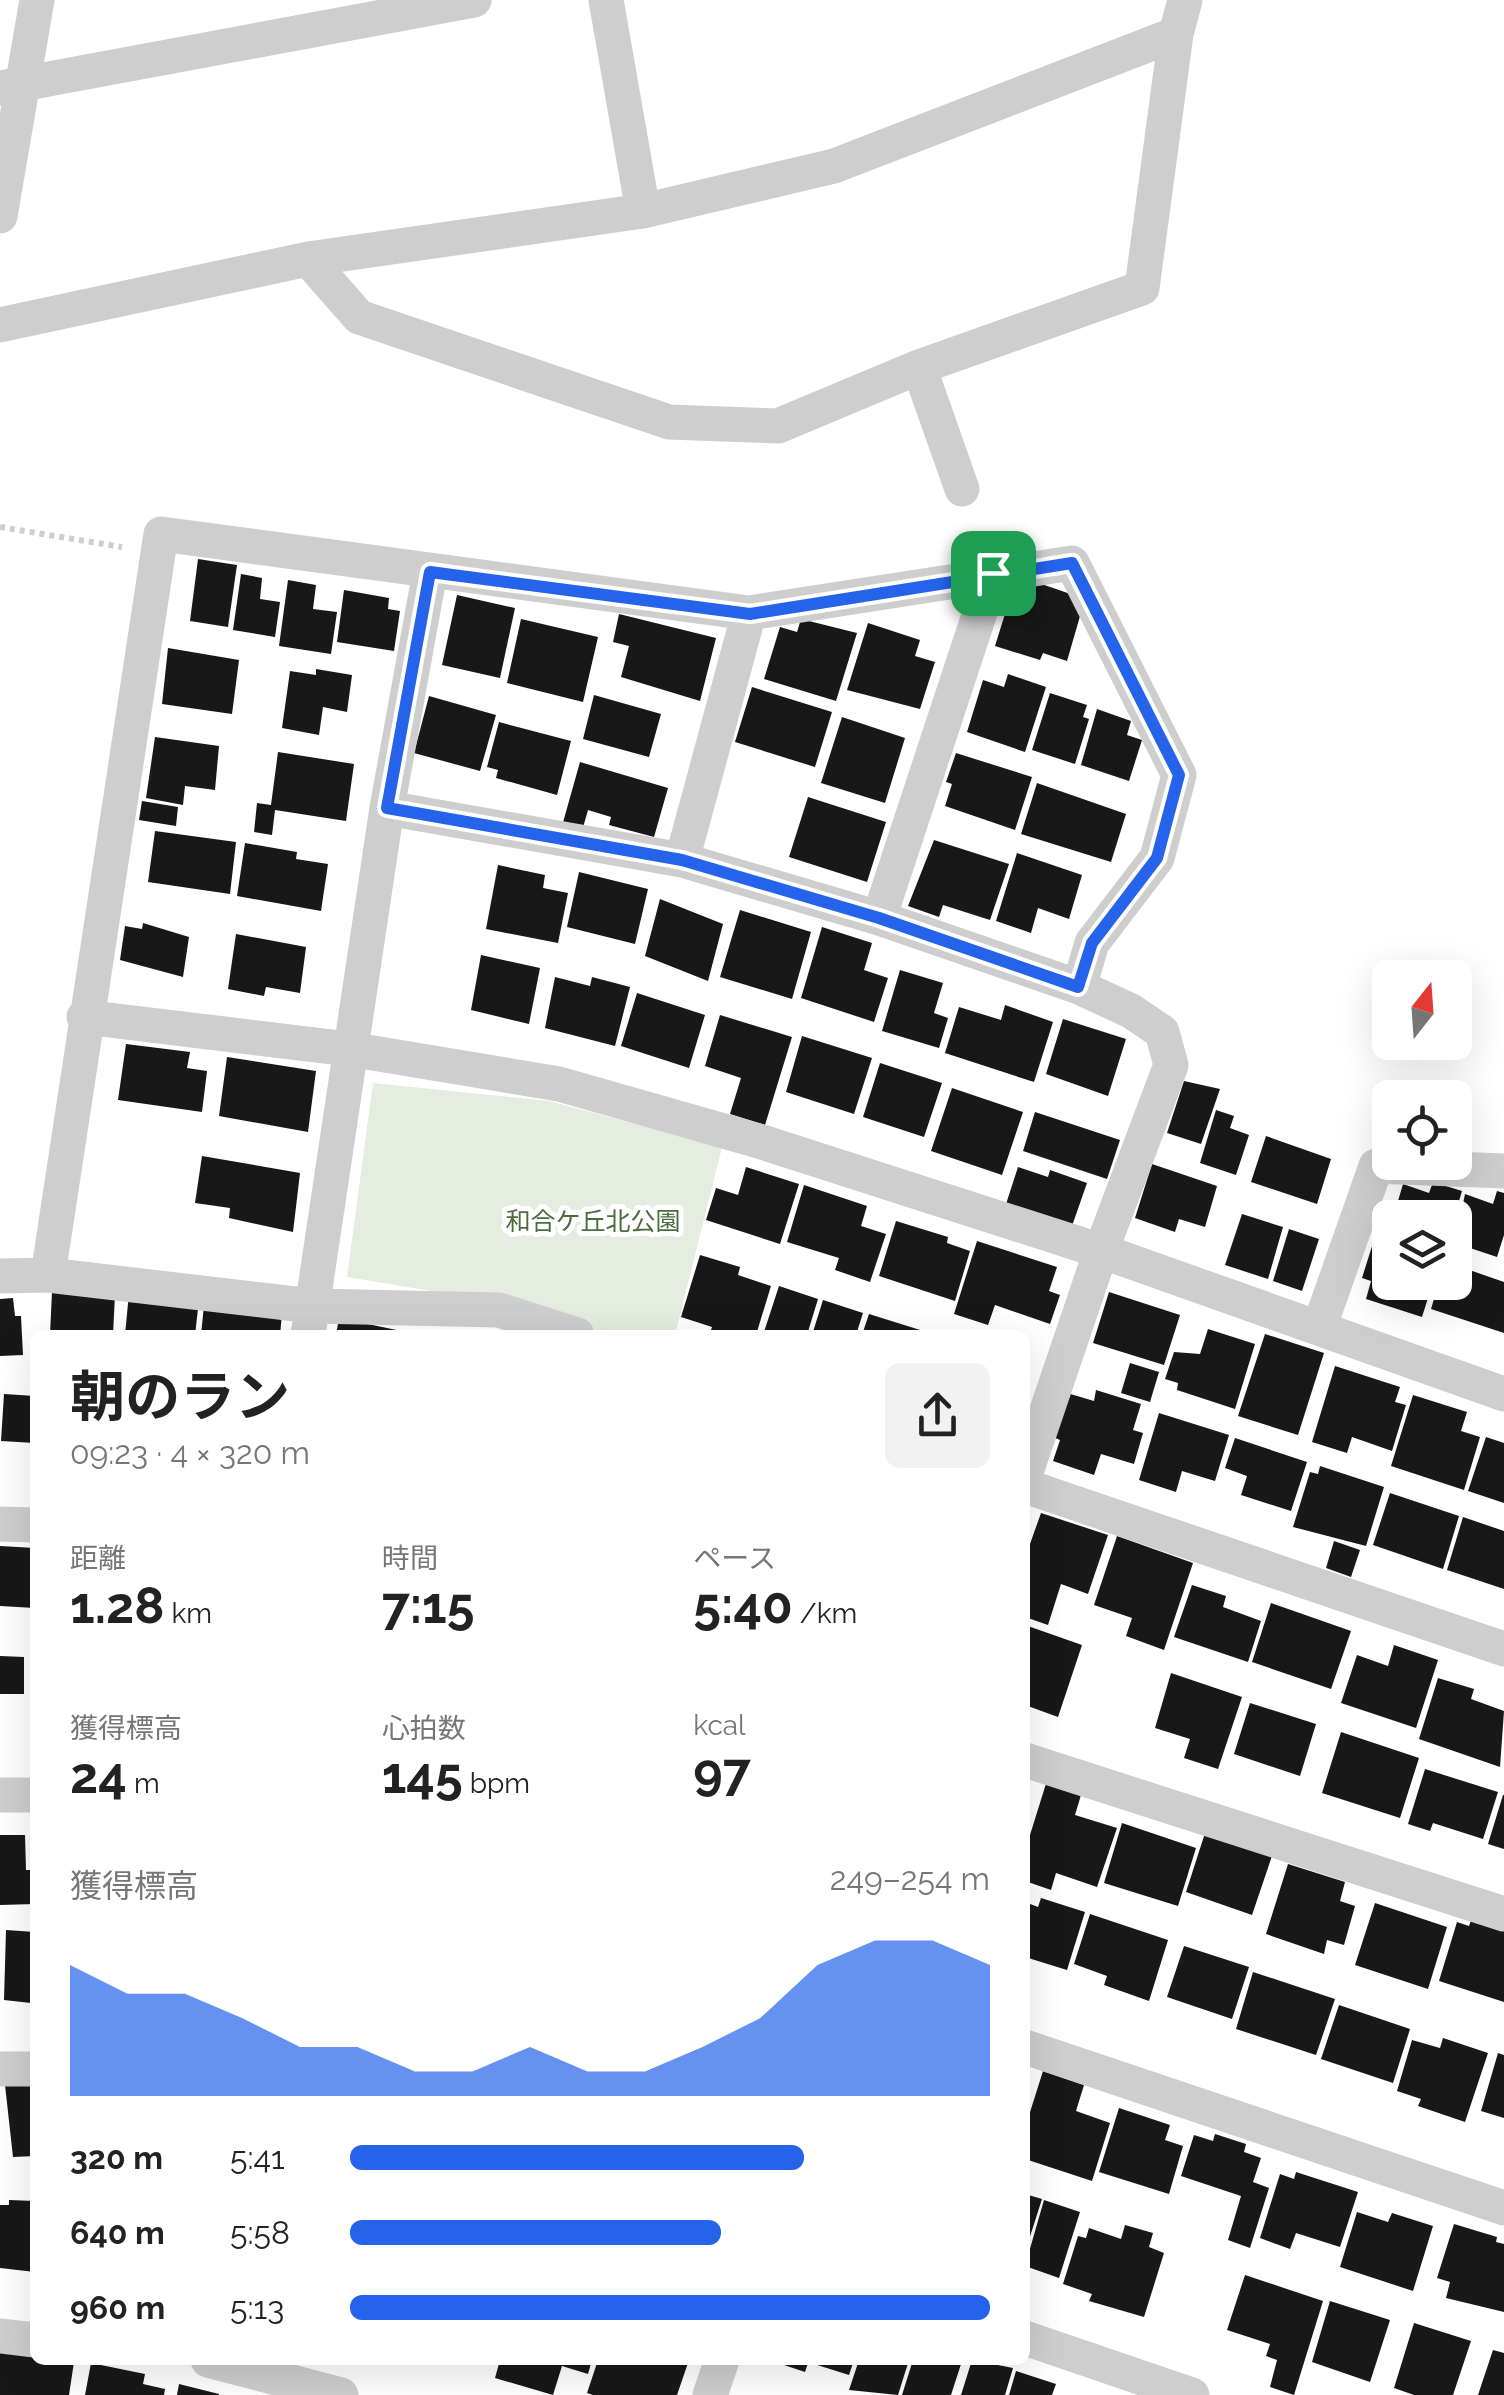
<!DOCTYPE html>
<html lang="ja">
<head>
<meta charset="utf-8">
<style>
  :root { --surface:#fff; --page:#f2f2f2; --text:#222; --muted:#767676; --accent:#2563eb }
  body { margin:0; font-family:Raleway,"Noto Sans JP",sans-serif; background:var(--page); color:var(--text); height:100vh; display:flex; flex-direction:column; font-size:38px; white-space:nowrap }
  * { box-sizing:border-box; margin:0 }
  p { font-size:32px; color:var(--muted) }
  .icon { flex:none; width:55px; height:55px; fill:none; stroke:currentColor; stroke-width:2; stroke-linecap:round; stroke-linejoin:round }
  .map { position:relative; flex:1; overflow:hidden }
  .side { position:absolute; left:30px; top:1330px; width:1000px; height:1035px; display:flex; flex-direction:column; background:var(--surface); border-radius:15px; box-shadow:0 10px 40px #0002 }
  .side>* { flex:none }
  .needle { width:65px; rotate:17deg }
  .controls { position:absolute; left:1372px; top:960px; display:grid; gap:20px }
  .controls a { display:grid; place-items:center; width:100px; height:100px; border-radius:15px; background:var(--surface); box-shadow:0 10px 40px #0002; font-size:50px }
  .pin { position:absolute; display:grid; place-items:center; width:85px; height:85px; color:#fff; margin:-42px; border-radius:20px; box-shadow:0 5px 15px #0006 }
  .round { display:grid; place-items:center; flex:none; width:105px; height:105px; border-radius:15px; background:var(--page) }
  .summary { display:flex; align-items:center; justify-content:space-between; height:170px; padding:0 40px }
  h1 { font-size:55px; font-weight:700; line-height:75px }
  .stats { display:grid; grid-template-columns:repeat(3,1fr); gap:15px; height:170px; padding:10px 40px }
  .stats div { display:grid; align-content:center }
  .stats b { font-size:50px; font-weight:700 }
  .stats small { font-size:28px; font-weight:400 }
  .stats p { font-size:28px }
  .chart { height:280px; padding:20px 40px }
  .chart p { display:flex; justify-content:space-between }
  .chart svg { width:100%; height:180px; margin-top:10px; fill:var(--accent); opacity:.7 }
  ul { padding:0 40px; list-style:none; font-size:32px }
  li { display:grid; grid-template-columns:160px 120px 1fr; align-items:center; height:75px }
  li i { height:25px; border-radius:12px; background:var(--accent) }
  .map>svg:first-child { display:block }
  .green { fill:#e4eddf }
  .building { fill:#181818 }
  .lines { fill:none; stroke-linecap:round; stroke-linejoin:round }
  .path { stroke:#cecece; stroke-width:6; stroke-dasharray:5 5; stroke-linecap:butt }
  .street { stroke:#cecece; stroke-width:35 }
  .route-casing { stroke:#fff; stroke-width:20 }
  .route { stroke:#2563eb; stroke-width:12 }
  .labels { text-anchor:middle; stroke-width:10; stroke-linejoin:round; paint-order:stroke }
  .park-label { font-size:25px; fill:#4b6d3e; stroke:#fff }
</style>
</head>
<body>
<div class="map">
<svg width="1504" height="2395" viewBox="0 0 1504 2395">
  <rect width="100%" height="100%" fill="#fff"/>
  <!-- green -->
  <path class="green" d="M373 1083 549 1101 722 1147 675 1335H614L498 1302 347 1277Z"/>
  <!-- building -->
  <path class="building" d="M198 559 237 565 228 627 190 621Z
    M241 574 262 578 260 599 280 602 275 637 233 630Z
    M1024 578 1085 599 1067 661 1043 653 1040 660 995 646 1013 588 1021 590Z
    M288 580 316 585 313 609 337 612 331 654 279 646Z
    M344 590 389 598 388 609 400 611 394 651 337 642Z
    M457 595 515 608 500 678 442 665Z
    M619 614 716 638 700 701 621 677 629 646 613 642Z
    M521 619 598 637 583 702 507 683Z
    M801 619 857 633 836 701 764 679 780 627 797 632Z
    M868 623 920 640 915 656 935 662 920 709 847 690Z
    M168 648 239 660 232 714 162 704Z
    M316 669 352 675 347 712 323 707 319 735 282 728 290 671 316 675Z
    M1008 674 1046 687 1025 752 967 732 983 680 1004 687Z
    M752 687 832 712 815 767 735 742Z
    M1050 693 1087 705 1083 717 1089 719 1075 764 1032 750Z
    M594 695 661 714 649 757 583 739Z
    M429 696 496 715 480 771 414 753Z
    M1097 709 1131 721 1127 735 1142 740 1129 781 1081 765Z
    M842 717 905 738 885 803 821 783Z
    M499 722 571 741 557 795 496 778 498 770 487 767Z
    M155 737 219 746 215 790 185 786 183 805 146 798Z
    M278 752 354 764 346 821 275 810 272 835 254 832 257 803 271 805Z
    M956 753 1032 777 1015 830 945 806 952 784 946 782Z
    M580 762 668 788 654 837 609 825 611 817 588 810 582 831 562 826Z
    M1037 783 1126 814 1111 862 1021 834Z
    M808 797 886 822 867 882 789 857Z
    M142 801 178 807 176 826 139 820Z
    M155 831 236 842 230 894 148 882Z
    M934 840 1009 864 990 920 943 905 939 917 908 906Z
    M245 843 297 852 296 859 328 864 321 911 237 896Z
    M1017 853 1082 875 1069 919 1038 908 1031 933 996 921Z
    M498 865 545 875 543 888 568 893 558 943 486 929Z
    M579 872 648 889 635 944 567 927Z
    M660 899 723 924 708 981 645 956Z
    M740 910 811 932 792 999 720 977Z
    M143 923 189 937 183 977 120 960 125 926 142 929Z
    M822 927 872 943 864 970 888 978 874 1022 801 998Z
    M236 934 306 947 300 993 266 987 264 996 228 989Z
    M481 955 540 968 529 1024 471 1010Z
    M900 970 943 983 934 1013 948 1018 939 1048 882 1031Z
    M555 977 590 986 592 977 630 987 615 1046 545 1028Z
    M637 993 705 1015 689 1068 621 1046Z
    M1005 1005 1053 1022 1034 1082 945 1053 959 1007 1001 1020Z
    M720 1015 792 1037 765 1125 730 1114 741 1078 705 1066Z
    M1063 1019 1126 1039 1108 1096 1046 1074Z
    M802 1036 872 1058 854 1114 786 1092Z
    M126 1044 190 1052 187 1068 207 1071 202 1112 118 1100Z
    M227 1057 316 1071 308 1132 219 1116Z
    M880 1063 942 1083 924 1137 863 1117Z
    M1184 1081 1220 1089 1201 1144 1167 1133Z
    M952 1088 1023 1112 1002 1175 931 1151Z
    M1216 1110 1234 1116 1230 1128 1249 1135 1236 1175 1200 1163Z
    M1035 1112 1120 1140 1107 1179 1023 1151Z
    M1266 1136 1331 1159 1317 1204 1251 1182Z
    M202 1156 300 1173 293 1232 229 1218 230 1208 195 1203Z
    M1152 1164 1217 1186 1205 1227 1179 1219 1175 1232 1135 1218Z
    M746 1167 799 1184 780 1244 706 1220 716 1188 738 1195Z
    M1018 1167 1048 1177 1050 1170 1087 1183 1072 1226 1006 1204Z
    M1433 1182 1462 1191 1454 1218H1393L1403 1184 1429 1193Z
    M804 1185 867 1206 861 1226 886 1234 870 1282 835 1270 839 1258 787 1242Z
    M1497 1191 1504 1193V1235L1497 1257 1455 1243 1465 1194 1493 1204Z
    M1242 1214 1283 1227 1268 1279 1225 1265Z
    M896 1221 948 1237 947 1243 970 1251 955 1301 879 1276Z
    M1289 1229 1319 1239 1302 1291 1273 1281Z
    M1384 1240 1390 1242V1282H1433L1422 1317 1366 1299 1371 1281 1362 1278 1373 1243 1382 1247Z
    M977 1241 1057 1267 1049 1291 1060 1295 1050 1324 995 1305 988 1325 954 1314Z
    M700 1255 740 1267 738 1275 771 1286 756 1335H716L710 1333 712 1327 681 1317Z
    M1455 1265 1504 1282V1333L1431 1309 1439 1282H1455Z
    M779 1286 818 1299 807 1335H763Z
    M52 1291 115 1295 113 1335H50Z
    M1109 1292 1180 1315 1164 1365 1093 1343Z
    M129 1293 199 1300 195 1335H125Z
    M13 1298 15 1316H21L23 1355 0 1356V1299Z
    M823 1300 863 1313 856 1335H812Z
    M204 1305 282 1314 280 1335H201Z
    M869 1314 933 1334V1335H862Z
    M339 1318 411 1333V1335H336Z
    M1208 1329 1255 1344 1235 1409 1177 1390 1178 1383 1165 1379 1174 1352 1200 1354Z
    M1265 1334 1324 1353 1298 1435 1238 1416Z
    M1130 1363 1159 1372 1150 1402 1121 1393Z
    M1335 1366 1400 1387 1395 1402 1406 1405 1392 1451 1352 1437 1347 1453 1312 1442Z
    M1096 1390 1141 1404 1133 1430 1143 1433 1134 1464 1101 1454 1094 1475 1053 1461 1060 1440 1053 1437 1067 1393 1094 1401Z
    M4 1394 35 1396V1443L1 1441Z
    M1413 1395 1467 1412 1461 1431 1480 1437 1464 1490 1391 1466Z
    M1159 1413 1229 1435 1215 1481 1182 1471 1176 1492 1139 1480Z
    M1486 1437 1504 1443V1503L1468 1491Z
    M1235 1438 1307 1462 1291 1511 1241 1495 1247 1476 1225 1468Z
    M1320 1466 1384 1487 1366 1546 1293 1527 1310 1472 1318 1474Z
    M1390 1493 1459 1516 1443 1569 1373 1545Z
    M1041 1513 1108 1535 1088 1594 1061 1584 1048 1625 1025 1617V1558Z
    M1463 1517 1504 1531V1589L1447 1570Z
    M1117 1536 1193 1563 1164 1650 1126 1636 1132 1618 1094 1605Z
    M1334 1541 1360 1550 1351 1577 1326 1568Z
    M0 1546 35 1548V1608L0 1606Z
    M1192 1585 1226 1596 1223 1607 1261 1621 1248 1662 1174 1637Z
    M1271 1603 1351 1631 1331 1689 1252 1662Z
    M1025 1625 1082 1645 1058 1717 1025 1705Z
    M1394 1645 1438 1660 1416 1728 1341 1703 1357 1655 1388 1666Z
    M0 1656 24 1657V1694H0Z
    M1171 1673 1242 1697 1218 1769 1184 1758 1190 1739 1155 1728Z
    M1438 1678 1474 1689 1471 1699 1504 1711 1500 1767 1419 1739Z
    M1250 1703 1316 1724 1300 1776 1234 1754Z
    M1341 1732 1419 1758 1400 1818 1322 1793Z
    M1425 1769 1498 1792 1483 1839 1433 1823 1430 1831 1408 1824Z
    M1049 1774 1084 1785 1075 1815 1117 1828 1097 1887 1056 1873 1051 1890 1025 1881V1851Z
    M1503 1795H1504V1849L1488 1844Z
    M1122 1823 1196 1848 1178 1906 1104 1883Z
    M1205 1833 1272 1856 1252 1915 1186 1892Z
    M0 1835H25L26 1870H34L35 1904 0 1905Z
    M1288 1864 1345 1882 1340 1901 1355 1906 1344 1945 1327 1940 1324 1954 1266 1934Z
    M1041 1898 1085 1912 1067 1970 1025 1957V1902L1038 1907Z
    M1375 1903 1447 1927 1428 1989 1355 1965Z
    M1090 1914 1168 1940 1149 2001 1104 1985 1107 1976 1074 1964Z
    M1473 1915 1504 1925V2002L1439 1981 1457 1922 1469 1926Z
    M6 1930 35 1932 31 2003 4 2000Z
    M1184 1946 1249 1967 1232 2019 1167 1997Z
    M1253 1972 1335 1999 1316 2055 1236 2029Z
    M1339 2005 1410 2029 1393 2083 1321 2059Z
    M1443 2038 1488 2053 1465 2122 1418 2106 1421 2099 1397 2091 1412 2040 1440 2048Z
    M1498 2053 1504 2055V2118L1481 2111Z
    M1043 2071 1084 2085 1076 2111 1110 2123 1092 2181 1025 2159V2128Z
    M35 2084V2156L13 2157 5 2085Z
    M1119 2108 1170 2125 1165 2140 1183 2146 1169 2194 1099 2172Z
    M1215 2134 1246 2144 1244 2152 1261 2158 1253 2182 1269 2188 1250 2248 1228 2240 1241 2196 1181 2176 1194 2135 1213 2141Z
    M1296 2172 1358 2192 1340 2247 1296 2233 1290 2249 1260 2238 1280 2174 1294 2179Z
    M1025 2194 1042 2199 1026 2249H1025Z
    M9 2200 35 2201V2272L0 2268V2205H9Z
    M1044 2200 1080 2212 1059 2278 1025 2266Z
    M1357 2212 1388 2222 1392 2213 1433 2226 1413 2291 1340 2267Z
    M1454 2224 1497 2237 1496 2242 1504 2244V2312L1446 2298 1450 2282 1437 2278Z
    M1125 2225 1153 2233 1149 2247 1164 2253 1144 2317 1089 2301 1092 2294 1063 2284 1078 2236 1086 2238 1089 2228 1121 2239Z
    M1245 2275 1323 2301 1294 2395 1270 2387 1277 2360 1266 2356 1270 2344 1227 2330Z
    M1330 2301 1390 2320 1370 2382 1312 2362Z
    M1414 2323 1471 2341 1453 2395H1414L1394 2388Z
    M0 2350 35 2355V2360L74 2362 69 2395H0Z
    M1493 2350 1504 2353V2395H1478Z
    M500 2360H592L588 2374 562 2366 553 2395 495 2378Z
    M598 2360H689L677 2395H593L587 2393Z
    M769 2360H809L805 2372Z
    M815 2360H854L849 2375 814 2364Z
    M859 2360H909L898 2395 849 2390Z
    M913 2360 962 2361 951 2395H902Z
    M972 2360 1013 2368 1005 2395H961Z
    M91 2363 145 2374 143 2384 165 2389 164 2395H85Z
    M1016 2371 1056 2384 1052 2395H1009Z
    M179 2384 219 2394V2395H177Z"/>
  <g class="lines">
    <!-- path -->
    <path class="path" d="M0 527 122 547"/>
    <!-- street -->
    <path class="street" d="M606 0 643 211
      M0 88 474 0
      M0 216 37 0
      M308 259 359 317 669 422 778 426 919 367 1142 288 1176 34 1185 0
      M0 325 308 259 643 211 834 166 1176 34
      M919 367 962 489
      M387 808 682 860 879 918 1079 987 1131 1011 1162 1032 1171 1065 1101 1251 1025 1475
      M682 860 749 613
      M879 918 993 573
      M84 1017 349 1049 559 1084 762 1142 1101 1251 1504 1394
      M48 1275 161 534 749 613 1072 563 1179 775 1157 858 1092 943 1079 987
      M0 1276 48 1275 313 1306 499 1310 577 1335
      M1319 1328 1376 1166 1504 1171
      M308 1335 387 808 430 572
      M1025 1486 1504 1649
      M0 1524 35 1525
      M1025 1760 1504 1914
      M0 1795H35
      M1025 2047 1504 2208
      M0 2069H35
      M0 2336 35 2340
      M1025 2338 1192 2395
      M208 2360 341 2395
      M710 2395 722 2360"/>
  </g>
  <g class="lines">
    <defs>
      <path id="route" d="M1072 563 1179 775 1157 858 1092 943 1078 987 879 918 682 860 387 808 430 572 750 614Z"/>
    </defs>
    <!-- route casing -->
    <use href="#route" class="route-casing"/>
    <!-- route -->
    <use href="#route" class="route"/>
  </g>
  <g class="labels">
    <!-- park labels -->
    <g class="park-label">
      <text x="593" y="1230">和合ケ丘北公園</text>
    </g>
  </g>
</svg>
<div class="controls">
<a><svg class="needle" viewBox="-14 -14 28 28"><path d="M0-13l5 13h-10z" fill="#e53935"/><path d="M0 13l5-13h-10z" fill="#767676"/></svg></a>
<a><svg class="icon" aria-label="locate" viewBox="0 0 24 24"><circle cx="12" cy="12" r="6"/><path d="M12 2v4M12 18v4M2 12h4M18 12h4"/></svg></a>
<a><svg class="icon" aria-label="layers" viewBox="0 0 24 24"><path d="M12 4l9 5-9 5-9-5zM3 14l9 5 9-5"/></svg></a>
</div>
<div class="pin" style="left:993px;top:573px;background:#1e9e55"><svg class="icon" aria-label="arrive" viewBox="0 0 24 24"><path d="M6 21V4h12l-3 4 3 4H6"/></svg></div>
<section class="side">
<div class="summary"><div><h1>朝のラン</h1><p>09:23 · 4 × 320 m</p></div><a class="round"><svg class="icon" aria-label="share" viewBox="0 0 24 24"><path d="M12 15V3M7 8l5-5 5 5M5 13v7h14v-7"/></svg></a></div>
<div class="stats">
<div><p>距離</p><b>1.28<small> km</small></b></div>
<div><p>時間</p><b>7:15</b></div>
<div><p>ペース</p><b>5:40<small> /km</small></b></div>
</div>
<div class="stats">
<div><p>獲得標高</p><b>24<small> m</small></b></div>
<div><p>心拍数</p><b>145<small> bpm</small></b></div>
<div><p>kcal</p><b>97</b></div>
</div>
<div class="chart"><p><span>獲得標高</span>249–254 m</p>
<svg viewBox="0 0 160 44" preserveAspectRatio="none"><path d="M0 44V12L10 19L20 19L30 25L40 32L50 32L60 38L70 38L80 32L90 38L100 38L110 32L120 25L130 12L140 6L150 6L160 12V44z"/></svg>
</div>
<ul>
<li><b>320 m</b>5:41<i style="width:71%"></i></li>
<li><b>640 m</b>5:58<i style="width:58%"></i></li>
<li><b>960 m</b>5:13<i style="width:100%"></i></li>
</ul>
</section>
</div>
</body>
</html>
